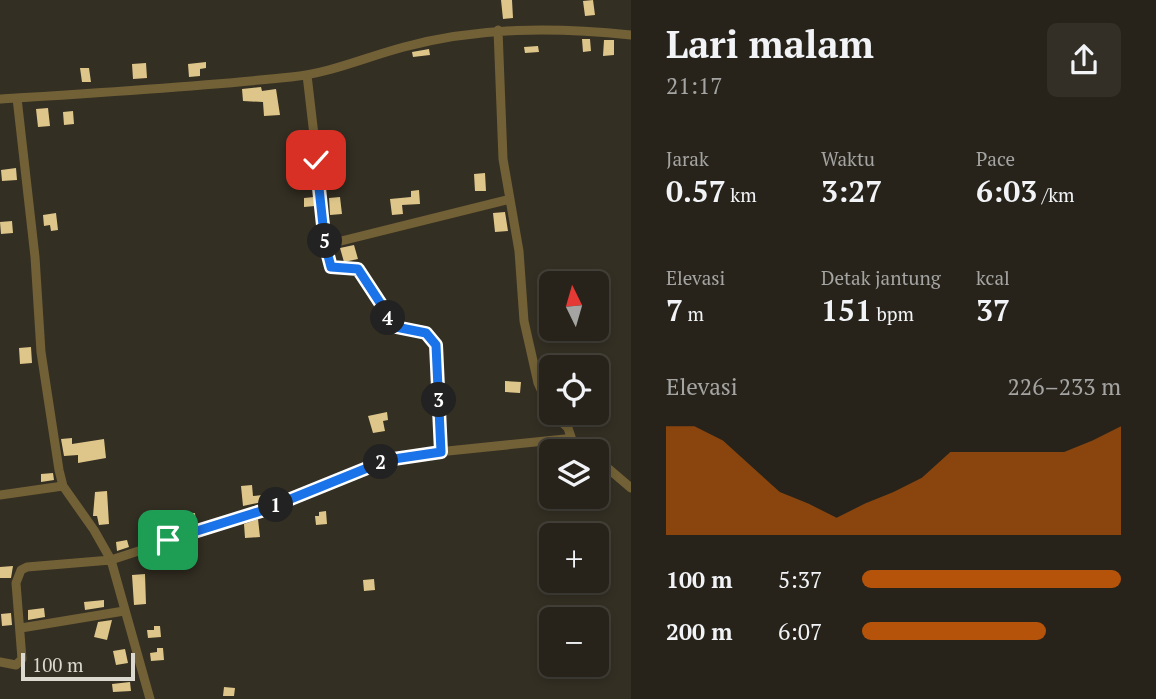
<!DOCTYPE html>
<html lang="id">
<head>
<meta charset="utf-8">
<style>
  :root { --surface:#27231a; --page:#332f27; --text:#f1f3f6; --muted:#a4a4a2; --line:#434039; --accent:#b45309 }
  body { margin:0; font-family:"PT Serif",serif; background:var(--page); color:var(--text); height:100vh; display:flex; flex-direction:column; font-size:26px; white-space:nowrap }
  * { box-sizing:border-box; margin:0 }
  p { font-size:23px; color:var(--muted) }
  .icon { flex:none; width:38px; height:38px; fill:none; stroke:currentColor; stroke-width:2; stroke-linecap:round; stroke-linejoin:round }
  .map { position:relative; flex:1; overflow:hidden }
  .drawer { display:flex; flex-direction:column; background:var(--surface); width:525px }
  .drawer>* { flex:none }
  .needle { width:46px; rotate:355deg }
  .controls { position:absolute; left:539px; top:271px; display:grid; gap:14px }
  .controls a { display:grid; place-items:center; width:70px; height:70px; border-radius:10px; background:var(--surface); box-shadow:0 4px 10px #0003,0 0 0 2px var(--line); font-size:35px }
  .scale { position:absolute; left:21px; bottom:18px; width:114px; box-sizing:border-box; padding-left:7px; border:4px solid #dcd9d1; border-top:0; font-size:19px; line-height:24px; white-space:nowrap; color:#dcd9d1; -webkit-text-stroke:5px #342f23; paint-order:stroke }
  .pin { position:absolute; display:grid; place-items:center; width:60px; height:60px; color:#fff; margin:-30px; border-radius:14px; box-shadow:0 4px 10px #0006 }
  .km { position:absolute; width:35px; height:35px; margin:-18px; border-radius:50%; background:#222; color:#fff; font-size:19px; line-height:35px; text-align:center }
  .round { display:grid; place-items:center; flex:none; width:74px; height:74px; border-radius:10px; background:var(--page) }
  .summary { display:flex; align-items:center; justify-content:space-between; height:119px; padding:0 35px }
  h1 { font-size:38px; font-weight:600; line-height:52px }
  .stats { display:grid; grid-template-columns:repeat(3,1fr); gap:10px; height:119px; padding:7px 35px }
  .stats div { display:grid; align-content:center }
  .stats b { font-size:30px; font-weight:600 }
  .stats small { font-size:19px; font-weight:400 }
  .stats p { font-size:19px }
  .chart { height:196px; padding:14px 35px }
  .chart p { display:flex; justify-content:space-between }
  .chart svg { width:100%; height:126px; margin-top:7px; fill:var(--accent); opacity:.7 }
  ul { padding:0 35px; list-style:none; font-size:23px }
  li { display:grid; grid-template-columns:112px 84px 1fr; align-items:center; height:52px }
  li i { height:18px; border-radius:9px; background:var(--accent) }
  main { display:flex; flex:1; min-height:0 }
  .map>svg:first-child { display:block }
  .building { fill:#dec68a }
  .lines { fill:none; stroke-linecap:round; stroke-linejoin:round }
  .minor { stroke:#726136; stroke-width:9 }
  .route-casing { stroke:#fff; stroke-width:14 }
  .route { stroke:#1a73e8; stroke-width:9 }
</style>
</head>
<body>
<main>
<div class="map">
<svg width="631" height="699" viewBox="0 0 631 699">
  <rect width="100%" height="100%" fill="#342f23"/>
  <!-- building -->
  <path class="building" d="M501 0H512L513 18 503 19Z
    M593 0 595 15 585 16 583 1Z
    M582 39H590L591 51 583 52Z
    M604 40H614V55L603 56Z
    M538 46 539 52 525 53 524 47Z
    M429 49 430 55 413 57 412 52Z
    M206 62V68L200 69V76L189 77 188 64Z
    M146 63 147 78 133 79 132 64Z
    M80 68H89L91 82H82Z
    M261 87 262 91 276 89 280 115 264 116 263 102 243 101 242 89Z
    M48 108 50 126 38 127 36 109Z
    M73 111 74 124 64 125 63 112Z
    M16 168 17 180 2 181 1 170Z
    M485 173 486 191H475L474 174Z
    M419 190 420 204 402 205 403 214 392 215 390 199 411 197V191Z
    M314 197 315 206 304 207V198Z
    M340 197 342 214 330 215 329 198Z
    M505 212 508 231 495 232 493 213Z
    M56 213 58 230 51 231 50 225 44 226 43 215Z
    M12 221 13 233 1 234 0 222Z
    M354 245 358 259 344 262 340 248Z
    M31 347 32 363 20 364 19 348Z
    M505 381 521 382 520 393 505 392Z
    M387 412 388 420 383 421 385 431 373 433 368 416Z
    M72 438V444L104 439 106 458 78 463V455L64 456 61 439Z
    M53 473 54 480 41 482V474Z
    M252 485 253 496 270 494 271 500 243 506 241 486Z
    M107 491 109 524 99 525 97 516H93L95 492Z
    M326 511 327 524 316 525 315 516H319V512Z
    M195 513 196 525 186 528 185 514Z
    M258 519 260 537 245 538 244 524Z
    M127 540 129 547 117 551 116 542Z
    M162 551 163 565 149 566 148 555Z
    M13 566 11 578H0V567Z
    M145 574 146 604 134 605 132 575Z
    M374 579 375 590 364 591 363 580Z
    M104 600V607L85 610 84 602Z
    M44 608 45 617 28 620V610Z
    M11 613 12 625 2 626 1 614Z
    M112 620 107 640 94 637 98 622Z
    M154 626H160L161 637 148 638 147 630H154Z
    M157 648H163L164 660 151 661 150 653 157 652Z
    M125 649 128 663 116 665 113 651Z
    M130 682 131 691 113 692 112 684Z
    M224 687 235 688 234 696H223Z"/>
  <g class="lines">
    <!-- minor -->
    <path class="minor" d="M498 30 503 159 519 251 524 321 538 383 551 412
      M307 75 329 264 333 269H358L396 327C410 331 429 330 436 345L441 452
      M17 98 35 257 41 352 59 470 63 486 94 530 111 560 150 699
      M0 99C97 93 195 87 291 77 331 73 366 57 404 47 479 27 554 27 631 35
      M325 245 510 199
      M552 413 568 428 572 440
      M597 459 631 488
      M0 495 63 486
      M21 628 124 611
      M0 662 16 665 22 659 16 583 21 570 27 567 111 560 261 511 399 456 565 439 572 440 587 452"/>
  </g>
  <g class="lines">
    <defs>
      <path id="route" d="M168 540 261 511 387 460 441 452 436 345 426 333 396 327 358 269 331 267 325 244 316 160"/>
    </defs>
    <!-- route casing -->
    <use href="#route" class="route-casing"/>
    <!-- route -->
    <use href="#route" class="route"/>
  </g>
</svg>
<div class="controls">
<a><svg class="needle" viewBox="-14 -14 28 28"><path d="M0-13l5 13h-10z" fill="#e53935"/><path d="M0 13l5-13h-10z" fill="#a4a4a2"/></svg></a>
<a><svg class="icon" aria-label="locate" viewBox="0 0 24 24"><circle cx="12" cy="12" r="6"/><path d="M12 2v4M12 18v4M2 12h4M18 12h4"/></svg></a>
<a><svg class="icon" aria-label="layers" viewBox="0 0 24 24"><path d="M12 4l9 5-9 5-9-5zM3 14l9 5 9-5"/></svg></a>
<a>+</a>
<a>−</a>
</div>
<div class="scale">100 m</div>
<div class="pin" style="left:168px;top:540px;background:#1e9e55"><svg class="icon" aria-label="arrive" viewBox="0 0 24 24"><path d="M6 21V4h12l-3 4 3 4H6"/></svg></div>
<div class="pin" style="left:316px;top:160px;background:#d93025"><svg class="icon" aria-label="check" viewBox="0 0 24 24"><path d="M5 12l5 5 9-10"/></svg></div>
<b class="km" style="left:276px;top:505px">1</b>
<b class="km" style="left:381px;top:462px">2</b>
<b class="km" style="left:439px;top:400px">3</b>
<b class="km" style="left:388px;top:318px">4</b>
<b class="km" style="left:325px;top:241px">5</b>
</div>
<section class="drawer">
<div class="summary"><div><h1>Lari malam</h1><p>21:17</p></div><a class="round"><svg class="icon" aria-label="share" viewBox="0 0 24 24"><path d="M12 15V3M7 8l5-5 5 5M5 13v7h14v-7"/></svg></a></div>
<div class="stats">
<div><p>Jarak</p><b>0.57<small> km</small></b></div>
<div><p>Waktu</p><b>3:27</b></div>
<div><p>Pace</p><b>6:03<small> /km</small></b></div>
</div>
<div class="stats">
<div><p>Elevasi</p><b>7<small> m</small></b></div>
<div><p>Detak jantung</p><b>151<small> bpm</small></b></div>
<div><p>kcal</p><b>37</b></div>
</div>
<div class="chart"><p><span>Elevasi</span>226–233 m</p>
<svg viewBox="0 0 160 44" preserveAspectRatio="none"><path d="M0 44V6L10 6L20 11L30 20L40 29L50 33L60 38L70 33L80 29L90 24L100 15L110 15L120 15L130 15L140 15L150 11L160 6V44z"/></svg>
</div>
<ul>
<li><b>100 m</b>5:37<i style="width:100%"></i></li>
<li><b>200 m</b>6:07<i style="width:71%"></i></li>
</ul>
</section>
</main>
</body>
</html>
